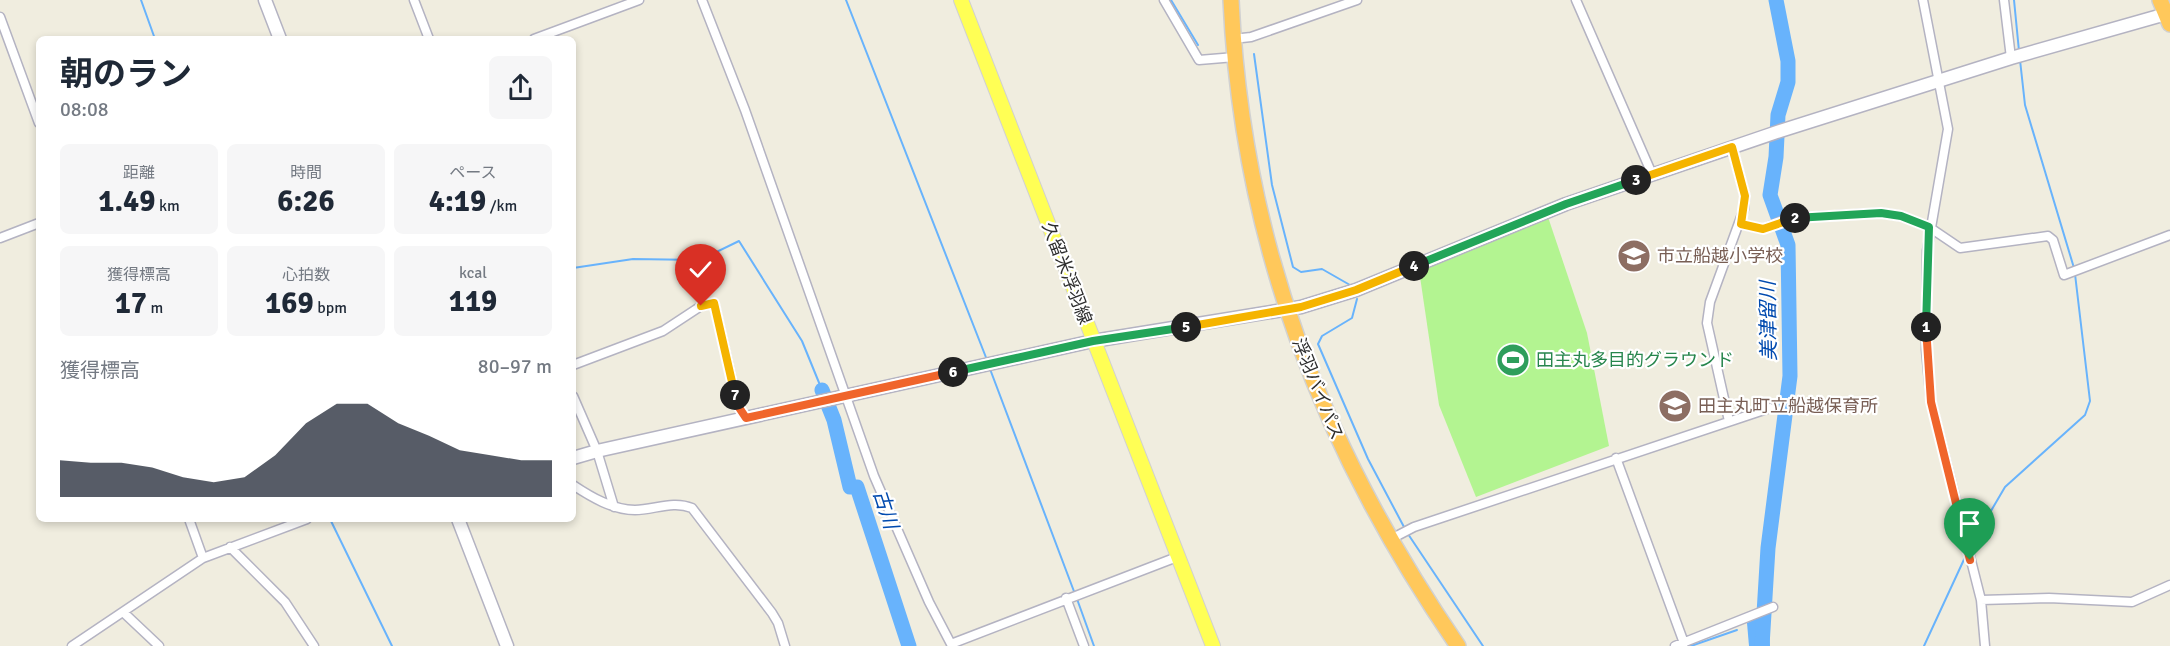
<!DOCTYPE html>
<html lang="ja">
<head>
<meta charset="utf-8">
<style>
  :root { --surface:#fff; --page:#f6f6f7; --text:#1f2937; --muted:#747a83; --accent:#111827 }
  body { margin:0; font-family:Signika,"Noto Sans JP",sans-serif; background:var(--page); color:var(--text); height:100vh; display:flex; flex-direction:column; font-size:22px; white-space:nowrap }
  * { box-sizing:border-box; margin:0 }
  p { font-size:20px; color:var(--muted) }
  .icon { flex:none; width:33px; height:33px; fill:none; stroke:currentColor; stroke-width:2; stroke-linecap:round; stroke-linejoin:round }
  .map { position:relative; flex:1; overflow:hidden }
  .details { position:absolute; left:36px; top:36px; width:540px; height:486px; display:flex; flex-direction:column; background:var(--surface); border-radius:9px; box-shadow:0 3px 9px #0003 }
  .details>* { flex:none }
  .pin { position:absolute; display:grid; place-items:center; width:51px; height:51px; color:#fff; margin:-62px -26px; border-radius:50% 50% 50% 0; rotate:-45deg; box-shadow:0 0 6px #0007 }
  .pin .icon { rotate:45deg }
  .km { position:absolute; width:30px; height:30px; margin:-15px; border-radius:50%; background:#222; color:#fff; font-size:16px; line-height:30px; text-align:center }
  .round { display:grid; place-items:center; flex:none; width:63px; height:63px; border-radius:9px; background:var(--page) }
  .headline { display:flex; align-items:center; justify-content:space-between; height:102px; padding:0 24px }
  h1 { font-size:33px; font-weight:700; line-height:45px }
  .stats { display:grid; grid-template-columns:repeat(3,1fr); gap:9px; height:102px; padding:6px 24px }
  .stats div { display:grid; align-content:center; border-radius:9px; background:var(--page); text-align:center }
  .stats b { font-size:30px; font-weight:700 }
  .stats small { font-size:16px; font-weight:400 }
  .stats p { font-size:16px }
  .chart { height:168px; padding:12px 24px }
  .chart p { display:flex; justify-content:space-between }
  .chart svg { width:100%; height:108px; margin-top:6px; fill:var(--accent); opacity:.7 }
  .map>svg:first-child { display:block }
  .pitch { fill:#b3f491 }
  .water { fill:#68b3fc }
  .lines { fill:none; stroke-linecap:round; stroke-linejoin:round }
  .stream { stroke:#68b3fc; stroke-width:2 }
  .river { stroke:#68b3fc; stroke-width:15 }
  .street-casing { stroke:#b4b3c2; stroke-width:11 }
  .secondary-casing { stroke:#b4b3c2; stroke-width:15 }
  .primary-casing { stroke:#d1d1d1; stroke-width:16 }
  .highway-casing { stroke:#d1d1d1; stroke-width:18 }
  .street { stroke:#fff; stroke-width:8 }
  .secondary { stroke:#fff; stroke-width:12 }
  .primary { stroke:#ff5; stroke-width:14 }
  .highway { stroke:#ffc85b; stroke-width:15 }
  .split-1-casing { stroke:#fff; stroke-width:12 }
  .split-2-casing { stroke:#fff; stroke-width:12 }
  .split-3-casing { stroke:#fff; stroke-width:12 }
  .split-4-casing { stroke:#fff; stroke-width:12 }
  .split-5-casing { stroke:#fff; stroke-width:12 }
  .split-6-casing { stroke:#fff; stroke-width:12 }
  .split-7-casing { stroke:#fff; stroke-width:12 }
  .split-8-casing { stroke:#fff; stroke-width:12 }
  .split-1 { stroke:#f0652b; stroke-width:8 }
  .split-2 { stroke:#22a559; stroke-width:8 }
  .split-3 { stroke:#f5b400; stroke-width:8 }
  .split-4 { stroke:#22a559; stroke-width:8 }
  .split-5 { stroke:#f5b400; stroke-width:8 }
  .split-6 { stroke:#22a559; stroke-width:8 }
  .split-7 { stroke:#f0652b; stroke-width:8 }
  .split-8 { stroke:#f5b400; stroke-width:8 }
  .labels { text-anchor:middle; stroke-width:4.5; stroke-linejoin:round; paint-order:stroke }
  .education-label { font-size:18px; fill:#785e54; stroke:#fff; text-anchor:start }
  .street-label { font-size:18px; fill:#2e2e2e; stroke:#fff }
  .leisure-label { font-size:18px; fill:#27864d; stroke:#fff; text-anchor:start }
  .water-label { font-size:20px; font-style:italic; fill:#004aaf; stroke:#fff }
</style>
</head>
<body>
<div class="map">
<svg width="2170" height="646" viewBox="0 0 2170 646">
  <rect width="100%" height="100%" fill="#f0eddf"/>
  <!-- pitch -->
  <path class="pitch" d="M1548 217 1587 333 1609 446 1476 497 1439 405 1419 270Z"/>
  <!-- water -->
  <path class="water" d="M1768 612 1770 646H1749L1747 623Z"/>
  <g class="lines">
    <!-- stream -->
    <path class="stream" d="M141 0 155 39
      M846 0 987 360
      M1171 0 1198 45
      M2014 0 2019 51
      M1254 54 1272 185 1293 267 1301 272 1322 269 1350 285
      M2020 60 2025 105 2074 268
      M573 268 633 259 700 260 739 241 802 341 822 390
      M1357 299 1352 318 1322 336 1318 344 1368 459 1404 527
      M990 369 1075 594
      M330 519 392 646
      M1408 534 1483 646
      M1971 545 2005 487 2085 415 2090 401 2075 274
      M1077 599 1094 646
      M1691 646 1737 630
      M1924 646 1967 553"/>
    <!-- river -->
    <path class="river" d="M822 390 834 420 850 487H857L909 646
      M1762 646 1768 548 1790 376 1788 245 1770 195 1776 157 1778 115 1788 82V61L1776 0"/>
    <defs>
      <path id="street" d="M414 0 429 39
        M702 0 745 110 874 476 929 602 951 644 1177 557
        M1164 0 1199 60 1235 57
        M1576 0 1652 174
        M1923 0 1948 129 1927 251 1926 350 1931 402 1981 600 1985 646
        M2004 0 2011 58
        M0 17 39 123
        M534 39 639 0
        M1233 39 1251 37 1357 0
        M1741 224 1763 229 1789 218 1881 213 1901 216 1929 227 1960 248 2048 236 2053 240 2064 275 2170 235
        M0 238 39 223
        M573 365 663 331 701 306 714 303 738 406 746 418
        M573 396 597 451 614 507
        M1729 421 1707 323 1710 302 1744 209 1745 196 1732 147
        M1616 458 1684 643
        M573 485C591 497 613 510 635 510 654 510 673 500 692 508L772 613 778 623 785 646
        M189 519 203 558
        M1389 540 1414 527 1770 408
        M230 547 285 602 314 646
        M1066 598 1084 646
        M1981 600 2049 598 2132 602 2170 585
        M123 612 159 646
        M72 646 203 558 307 519
        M1675 646 1773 607"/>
      <path id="secondary" d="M265 0 280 39
        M573 458 597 451 1093 341 1301 307 1356 290 1566 204 1780 131 2011 58 2166 14
        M458 519 507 646"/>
      <path id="primary" d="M961 0 1213 646"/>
      <path id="highway" d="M1231 0C1242 241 1322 448 1458 646
        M2160 0 2170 24"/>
    </defs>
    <!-- street casing -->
    <use href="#street" class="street-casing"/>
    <!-- secondary casing -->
    <use href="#secondary" class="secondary-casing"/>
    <!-- primary casing -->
    <use href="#primary" class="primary-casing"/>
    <!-- highway casing -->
    <use href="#highway" class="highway-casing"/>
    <!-- street -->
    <use href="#street" class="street"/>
    <!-- secondary -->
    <use href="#secondary" class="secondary"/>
    <!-- primary -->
    <use href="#primary" class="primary"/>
    <!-- highway -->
    <use href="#highway" class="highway"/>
  </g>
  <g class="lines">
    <defs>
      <path id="split-1" d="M1926 327 1931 402 1970 560"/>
      <path id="split-2" d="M1795 218 1881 213 1901 216 1929 227 1926 327"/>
      <path id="split-3" d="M1636 180 1732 147 1745 196 1741 224 1763 229 1795 218"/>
      <path id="split-4" d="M1414 266 1566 204 1636 180"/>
      <path id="split-5" d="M1186 327 1301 307 1356 290 1414 266"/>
      <path id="split-6" d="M953 372 1093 341 1186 327"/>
      <path id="split-7" d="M735 395 738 406 746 418 953 372"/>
      <path id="split-8" d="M701 306 714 303 735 395"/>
    </defs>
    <!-- split-1 casing -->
    <use href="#split-1" class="split-1-casing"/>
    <!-- split-2 casing -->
    <use href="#split-2" class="split-2-casing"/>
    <!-- split-3 casing -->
    <use href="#split-3" class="split-3-casing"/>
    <!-- split-4 casing -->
    <use href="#split-4" class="split-4-casing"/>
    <!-- split-5 casing -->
    <use href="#split-5" class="split-5-casing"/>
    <!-- split-6 casing -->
    <use href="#split-6" class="split-6-casing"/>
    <!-- split-7 casing -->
    <use href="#split-7" class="split-7-casing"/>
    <!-- split-8 casing -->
    <use href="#split-8" class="split-8-casing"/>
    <!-- split-1 -->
    <use href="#split-1" class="split-1"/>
    <!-- split-2 -->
    <use href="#split-2" class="split-2"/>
    <!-- split-3 -->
    <use href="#split-3" class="split-3"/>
    <!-- split-4 -->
    <use href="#split-4" class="split-4"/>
    <!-- split-5 -->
    <use href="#split-5" class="split-5"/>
    <!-- split-6 -->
    <use href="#split-6" class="split-6"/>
    <!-- split-7 -->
    <use href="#split-7" class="split-7"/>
    <!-- split-8 -->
    <use href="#split-8" class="split-8"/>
  </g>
  <!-- icons -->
  <defs>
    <symbol id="school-disc" viewBox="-11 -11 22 22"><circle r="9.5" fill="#8d6e63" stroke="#fff"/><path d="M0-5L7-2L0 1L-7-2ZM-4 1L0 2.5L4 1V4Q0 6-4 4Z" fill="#fff"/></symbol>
    <symbol id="stadium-disc" viewBox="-11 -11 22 22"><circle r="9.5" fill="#2e9e5b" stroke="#fff"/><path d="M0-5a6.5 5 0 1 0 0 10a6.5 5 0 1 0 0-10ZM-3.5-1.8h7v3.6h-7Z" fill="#fff"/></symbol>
  </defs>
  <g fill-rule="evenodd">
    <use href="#school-disc" x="1615" y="237" width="38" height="38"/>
    <use href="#stadium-disc" x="1494" y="341" width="38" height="38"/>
    <use href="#school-disc" x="1656" y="387" width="38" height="38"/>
  </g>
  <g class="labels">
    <!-- education labels -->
    <g class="education-label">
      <text x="1657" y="262">市立船越小学校</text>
      <text x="1698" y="412">田主丸町立船越保育所</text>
    </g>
    <!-- street labels -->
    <g class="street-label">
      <text transform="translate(1067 273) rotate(69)" y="6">久留米浮羽線</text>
      <text transform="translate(1318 389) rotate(68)" y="6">浮羽バイパス</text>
    </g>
    <!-- leisure labels -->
    <g class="leisure-label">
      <text x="1536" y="366">田主丸多目的グラウンド</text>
    </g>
    <!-- water labels -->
    <g class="water-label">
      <text transform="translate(1768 321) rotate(-91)" y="7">美津留川</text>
      <text transform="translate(886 509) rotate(72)" y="7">古川</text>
    </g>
  </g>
</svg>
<div class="pin" style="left:1970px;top:560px;background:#1e9e55"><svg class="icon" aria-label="arrive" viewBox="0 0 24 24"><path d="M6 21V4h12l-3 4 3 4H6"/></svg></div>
<div class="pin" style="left:701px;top:306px;background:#d93025"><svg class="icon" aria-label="check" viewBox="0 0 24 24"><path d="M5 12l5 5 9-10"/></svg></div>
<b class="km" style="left:1926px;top:327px">1</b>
<b class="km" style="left:1795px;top:218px">2</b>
<b class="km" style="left:1636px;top:180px">3</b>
<b class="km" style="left:1414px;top:266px">4</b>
<b class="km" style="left:1186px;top:327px">5</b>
<b class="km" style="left:953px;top:372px">6</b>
<b class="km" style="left:735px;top:395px">7</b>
<section class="details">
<div class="headline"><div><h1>朝のラン</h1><p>08:08</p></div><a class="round"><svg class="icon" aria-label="share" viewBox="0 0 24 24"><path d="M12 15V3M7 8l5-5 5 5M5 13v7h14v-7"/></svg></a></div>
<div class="stats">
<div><p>距離</p><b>1.49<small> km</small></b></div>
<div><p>時間</p><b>6:26</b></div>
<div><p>ペース</p><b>4:19<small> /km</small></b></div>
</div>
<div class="stats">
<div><p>獲得標高</p><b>17<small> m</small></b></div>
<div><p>心拍数</p><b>169<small> bpm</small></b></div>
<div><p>kcal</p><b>119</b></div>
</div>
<div class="chart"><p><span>獲得標高</span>80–97 m</p>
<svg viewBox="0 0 160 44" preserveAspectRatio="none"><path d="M0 44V29L10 30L20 30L30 32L40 36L50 38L60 36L70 27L80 14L90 6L100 6L110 14L120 19L130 25L140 27L150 29L160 29V44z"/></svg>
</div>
</section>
</div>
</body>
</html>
